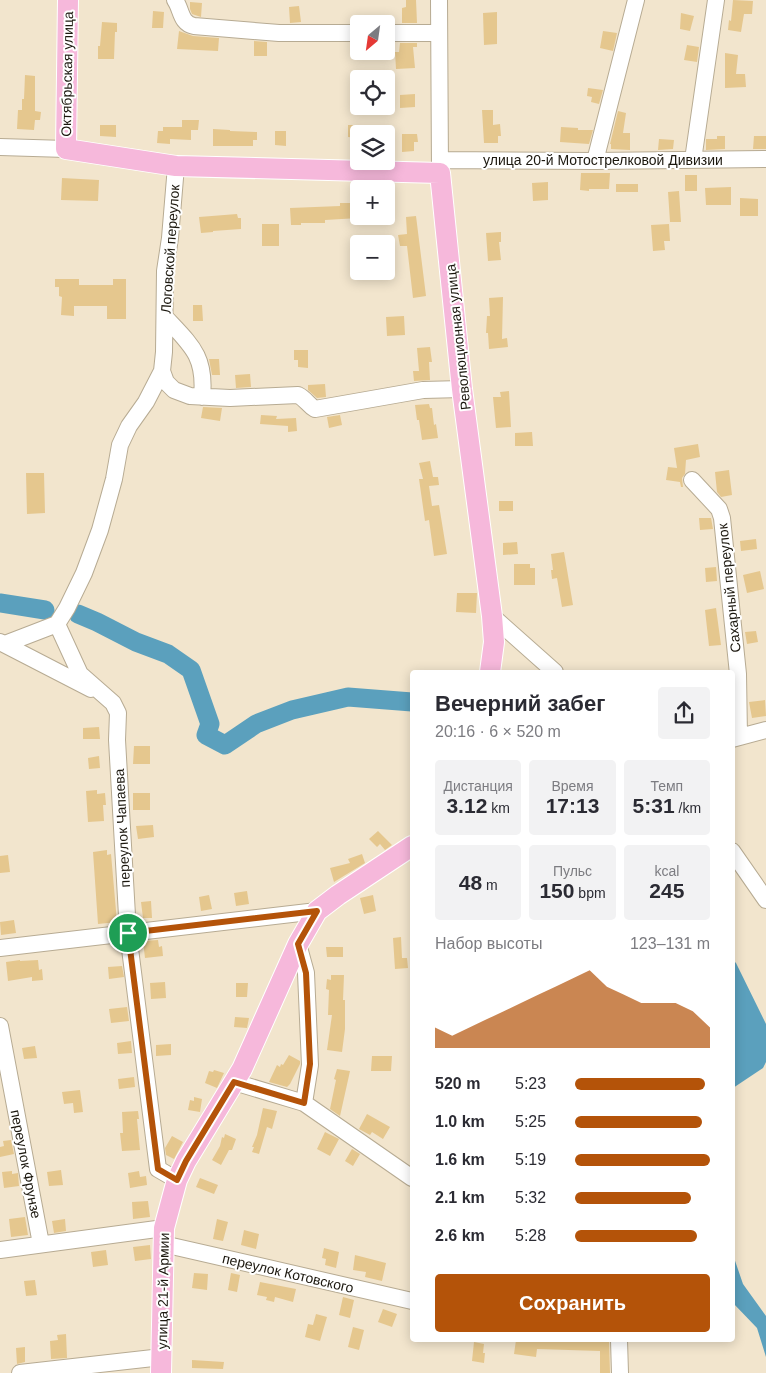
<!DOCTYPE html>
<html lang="ru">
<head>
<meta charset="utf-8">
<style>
  :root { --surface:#fff; --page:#f2f2f3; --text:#2b2b33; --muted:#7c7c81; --accent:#b45309 }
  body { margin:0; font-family:Arial,sans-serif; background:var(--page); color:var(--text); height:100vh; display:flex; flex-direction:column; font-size:19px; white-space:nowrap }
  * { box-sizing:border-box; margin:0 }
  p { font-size:16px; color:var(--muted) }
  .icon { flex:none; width:28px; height:28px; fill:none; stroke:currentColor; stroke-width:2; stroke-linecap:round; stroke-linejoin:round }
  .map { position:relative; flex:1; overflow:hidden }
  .panel { position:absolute; left:410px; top:670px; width:325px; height:672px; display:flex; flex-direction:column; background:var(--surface); border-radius:5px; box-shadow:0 2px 12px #0003 }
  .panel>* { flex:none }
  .needle { width:32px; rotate:209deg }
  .fabs { position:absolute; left:350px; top:15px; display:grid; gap:10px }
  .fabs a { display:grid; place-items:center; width:45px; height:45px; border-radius:5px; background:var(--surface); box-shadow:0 2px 12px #0003; font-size:25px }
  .pin { position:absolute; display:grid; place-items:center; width:42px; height:42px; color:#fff; margin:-21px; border:2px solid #fff; border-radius:50%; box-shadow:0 1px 5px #0007 }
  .round { display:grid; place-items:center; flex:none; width:52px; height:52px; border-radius:5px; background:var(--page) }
  .head { display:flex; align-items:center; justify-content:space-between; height:85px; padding:0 25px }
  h1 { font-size:22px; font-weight:700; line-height:38px }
  .figures { display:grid; grid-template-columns:repeat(3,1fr); gap:8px; height:85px; padding:5px 25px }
  .figures div { display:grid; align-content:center; border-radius:5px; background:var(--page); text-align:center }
  .figures b { font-size:21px; font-weight:700 }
  .figures small { font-size:14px; font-weight:400 }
  .figures p { font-size:14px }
  .chart { height:140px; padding:10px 25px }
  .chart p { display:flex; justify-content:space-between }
  .chart svg { width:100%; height:90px; margin-top:5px; fill:var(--accent); opacity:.7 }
  .cta { display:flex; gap:10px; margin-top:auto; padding:10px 25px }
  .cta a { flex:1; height:58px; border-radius:5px; background:var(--accent); color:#fff; font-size:20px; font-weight:700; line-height:58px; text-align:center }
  ul { padding:0 25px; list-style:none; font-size:16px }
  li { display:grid; grid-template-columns:80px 60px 1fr; align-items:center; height:38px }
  li i { height:12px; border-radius:6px; background:var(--accent) }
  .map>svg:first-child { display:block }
  .water { fill:#5ba0bd }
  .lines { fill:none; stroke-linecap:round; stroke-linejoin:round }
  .river { stroke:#5ba0bd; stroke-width:19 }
  .building { fill:#e5c78e }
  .minor-casing { stroke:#b7ab93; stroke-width:18 }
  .major-casing { stroke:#fff; stroke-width:22 }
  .minor { stroke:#fff; stroke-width:16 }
  .major { stroke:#f6b8db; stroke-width:20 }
  .route-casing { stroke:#fff; stroke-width:10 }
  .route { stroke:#b45309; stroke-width:6 }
  .labels { text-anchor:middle; stroke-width:4; stroke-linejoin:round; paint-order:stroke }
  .street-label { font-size:14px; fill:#1b170e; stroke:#fff }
</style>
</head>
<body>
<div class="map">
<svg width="766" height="1373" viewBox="0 0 766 1373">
  <rect width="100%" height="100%" fill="#f2e5cd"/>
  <!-- water -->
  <path class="water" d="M733 960 736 963 766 1024V1062L763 1068 733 1088Z
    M732 1252 743 1284 766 1316V1357L757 1328 733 1303Z"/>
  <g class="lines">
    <!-- river -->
    <path class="river" d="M0 603 45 610
      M78 614 97 622 136 642 168 654 191 670 210 724 206 735 225 745 256 724 292 710 348 697 412 702"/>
  </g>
  <!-- building -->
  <path class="building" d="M406 0H416L417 23H402V8L406 7Z
    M733 0 753 1 752 14H744L741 32 728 30 729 20 731 21Z
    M190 2 202 3 201 17 192 14 190 9Z
    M299 6 301 22 290 23 289 7Z
    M153 11 164 12 163 28H152Z
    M497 12V44L484 45 483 13Z
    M681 13 694 16 690 31 680 29Z
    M102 22 117 23V32H115L114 59H98V46H100Z
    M179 31 193 36 219 38 218 51 177 49Z
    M603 31 617 33 613 51 600 48Z
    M254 41 267 42V56H254Z
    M400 43H417V47H413L415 68 396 69 395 52H399Z
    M687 45 699 47 697 62 684 60Z
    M725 53 738 55 736 74H745L746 87 725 88Z
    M25 75 35 76V111L41 112 40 120H35L34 130 17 129 18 110H22V99H24Z
    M588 88 603 90 599 104 591 102 592 97 587 96Z
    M415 94V107L400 108V95Z
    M482 110H493V125L500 124 501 136H498V143H484Z
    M618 111 626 113 623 133H630V150L611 149V144H610Z
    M182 120H199L198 130H191V140L170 139V144L157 143 158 131H163V127H182Z
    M100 125H116V137L100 136Z
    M348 125H361L359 138 348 137Z
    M561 127 578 128V130H593L589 144 560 142Z
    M213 129 230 130V131L257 132V140H253V146H213Z
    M275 131H286V146L275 145Z
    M402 134H417L418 142H414V151L402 152Z
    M717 136H725V149L706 150V139H717Z
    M754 136H766V149H753Z
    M659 139 674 140 673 149 658 150Z
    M581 173H610L609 189H589V191L580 190Z
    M685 175H697V191H685Z
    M62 178 99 180 98 201 61 200Z
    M548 182V200L533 201 532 183Z
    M616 184H638V192H616Z
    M731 187V205H706L705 188Z
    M679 191 681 222H670L668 192Z
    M740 198 758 199V216H740Z
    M340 203H359V218L325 220V223H301V225H291L290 208 340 206Z
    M237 214 238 218H241V229L213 231V232L201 233 199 217Z
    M416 216 426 296 413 298 407 246H400L398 235 407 234 406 217Z
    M262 224H279V246H262Z
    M669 224 670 241H664L665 250 653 251 651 225Z
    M501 232V242H499L501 260 488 261 486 233Z
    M55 279H79V285H113V279H126V319H107V306H74V316L61 315 62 297 59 296V287H55Z
    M503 297 502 339 507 338 508 347 489 349 488 333H486L487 316H490L489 298Z
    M193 305H202L203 321H193Z
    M404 316 405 335 387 336 386 317Z
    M430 347 432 362H429L430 380 414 381 413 371H419L417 348Z
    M294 350H308V368L298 367V360H294Z
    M209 359H219L220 375H212Z
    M250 374 251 387 236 388 235 375Z
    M325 384 326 397 317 398 308 390V385Z
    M509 391 511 427 496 428 493 397H501L500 392Z
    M429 404 430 408H432L434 425 436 424 438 438 422 440 419 420H417L415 405Z
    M203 407 222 408 220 421 201 418Z
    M261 415 277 416 276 419 296 418 297 431 288 432V426L260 424Z
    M340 415 342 425 329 428 327 417Z
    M532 432 533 446H515V433Z
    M698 444 700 457 686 460 685 474 682 478 683 487H681L680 482 666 480 668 467 677 468 674 448Z
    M430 461 433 477H438L439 485 429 486 432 506 439 505 447 554 434 556 429 520 425 521 419 479H423L419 463Z
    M729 470 732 495 721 497 717 492 715 472Z
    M26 473H44L45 513 27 514Z
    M499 501H513V511H499Z
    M699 518H711L713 529 700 530Z
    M756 539 757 549 741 551 740 541Z
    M517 542 518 554 503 555V543Z
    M564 552 573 605 562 607 557 578 552 579 551 570H553L551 554Z
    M514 564H530V568H535V585H514Z
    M716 567 717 581 706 582 705 568Z
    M760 571 764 589 747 593 743 575Z
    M457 593H477L476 613 456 612Z
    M716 608 721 645 709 646 705 610Z
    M756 631 758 642 747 644 745 632Z
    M765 700 766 716 752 718 749 702Z
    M99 727 100 739H83V728Z
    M134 746H150V764H133Z
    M99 756 100 768 89 769 88 758Z
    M97 790V794L105 793 106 805H103L104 821 88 822 86 791Z
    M133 793H150V810H133Z
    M153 825 154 837 138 839 136 826Z
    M378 831 392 845 385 850 380 844 377 847 369 839Z
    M107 850V855L111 854 117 922 98 924 93 852Z
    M362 854 365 863 334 882 330 868 350 863 348 859Z
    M8 855 10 872 0 873V856Z
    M247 891 249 904 236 906 234 893Z
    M209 895 212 909 201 911 199 897Z
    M373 895 376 911 364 914 360 898Z
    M151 901 152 918H143L141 902Z
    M14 920 16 933 1 935 0 922Z
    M401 937 402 958H407L408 968 395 969 393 938Z
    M158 940 159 947 162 946 163 956 145 958 143 941Z
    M326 947H343V957H327Z
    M20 960V961L38 960 39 970 42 969 43 980 32 981V977L8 981 6 962Z
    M122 966 124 977 109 979 108 967Z
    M331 975H344L343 1000H345V1029L342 1052 327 1050 332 1015H328L329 990 326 989 327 979 331 980Z
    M165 982 166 998 151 999 150 983Z
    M236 983H248L247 997H236Z
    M127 1007 129 1021 111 1023 109 1009Z
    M235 1017 249 1018 247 1028 234 1027Z
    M131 1041 132 1053 118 1054 117 1043Z
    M171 1044V1055L156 1056V1045Z
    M35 1046 37 1058 24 1059 22 1048Z
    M289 1055 300 1061V1064L290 1084 287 1087 269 1082 277 1065 280 1067 281 1064 283 1065Z
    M372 1056H392L391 1071H371Z
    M337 1069 350 1071 340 1116 330 1109 336 1080 334 1079Z
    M214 1070 224 1073 217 1088 205 1083 209 1071 213 1072Z
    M134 1077 135 1087 119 1089 118 1079Z
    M80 1090 83 1112 74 1113 73 1103 64 1104 62 1092Z
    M194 1097 202 1099 200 1112 188 1110 190 1100 194 1101Z
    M263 1108 277 1111 272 1129 267 1127 259 1154 252 1152 254 1147H252L257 1135Z
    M138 1111 139 1119H137L140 1150 122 1151 120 1133H123L122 1112Z
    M367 1114 390 1127 383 1139 372 1132 370 1135 359 1129Z
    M325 1132 339 1139 330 1156 317 1149Z
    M225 1134 236 1139 232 1150H229L221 1165 212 1160 220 1146 222 1137 224 1138Z
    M172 1136 183 1142 174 1159 166 1155 165 1148Z
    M11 1140 14 1154 0 1157V1147L4 1146 3 1141Z
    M352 1149 360 1154 353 1166 345 1161Z
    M61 1170 63 1185 49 1186 47 1172Z
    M12 1171V1174L18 1173 19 1186 4 1188 2 1172Z
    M139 1171 140 1177 146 1176 147 1185 130 1188 128 1173Z
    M200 1178 218 1185 214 1194 196 1187Z
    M148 1201 150 1217 133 1219 132 1202Z
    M25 1217 28 1235 11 1237 9 1219Z
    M65 1219 66 1231 54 1233 52 1221Z
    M217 1219 228 1222 223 1241 213 1239Z
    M244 1230 259 1234 256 1249 241 1245Z
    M150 1245 151 1259 135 1261 133 1247Z
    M324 1248 339 1252 336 1268 325 1265 326 1259 322 1258Z
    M106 1250 108 1265 93 1267 91 1252Z
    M355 1255 386 1263 382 1281 365 1277 366 1272 353 1270Z
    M194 1273 208 1274 207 1290 192 1288Z
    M231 1273 240 1275 237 1292 228 1290Z
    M35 1280 37 1295 26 1296 24 1281Z
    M260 1282 296 1289 293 1302 275 1297 274 1302 266 1300 267 1297 257 1295Z
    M343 1297 354 1300 350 1318 339 1315Z
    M383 1309 397 1314 392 1327 378 1322Z
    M316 1314 327 1317 320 1341 305 1337 308 1324 313 1325Z
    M353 1327 364 1330 359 1350 348 1347Z
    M66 1334 67 1358 51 1359 50 1341 58 1340 57 1335Z
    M516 1340H609L610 1373H600V1351L537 1349 536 1357 514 1354Z
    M474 1342 484 1344 483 1353H485L484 1363 472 1361Z
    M25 1347V1362L17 1364 16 1348Z
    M192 1360 224 1362 223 1369 192 1368Z"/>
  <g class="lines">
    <defs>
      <path id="minor" d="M175 0C182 10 180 23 194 26L279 33H359
        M439 0 440 170
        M386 33H439
        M0 147 66 149
        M440 160 595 161 766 159
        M693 160 716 0
        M595 161 636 0
        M176 166 170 238 165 271 164 352 162 371 166 382 174 390 190 396 230 398 298 395C306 399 308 405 315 409L423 390 462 389
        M165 317C191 345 206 356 202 397
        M692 480 719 509 722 518 738 674 739 737
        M492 616 555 672
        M57 624 80 674 113 703 118 713 117 740 128 933 158 1169 177 1180
        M0 642 91 689
        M5 644 57 624 67 608 84 573 100 530 114 479 120 445 129 426 146 402 162 371
        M732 739 766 730
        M732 851 766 900
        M298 944 306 973 310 1065 304 1103
        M0 948 317 911
        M0 1026 41 1244
        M234 1082 304 1103 412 1178
        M163 1244 412 1301
        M0 1250 164 1228
        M619 1340 620 1373
        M20 1373 162 1357"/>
      <path id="major" d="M68 0 66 149 176 166 440 173 462 389 492 616 494 642 490 672
        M161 1373 164 1228 177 1180 186 1161 242 1069 298 944 317 911 338 895 412 846"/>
    </defs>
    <!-- minor casing -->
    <use href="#minor" class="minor-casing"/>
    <!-- major casing -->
    <use href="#major" class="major-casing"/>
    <!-- minor -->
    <use href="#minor" class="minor"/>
    <!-- major -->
    <use href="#major" class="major"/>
  </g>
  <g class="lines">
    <defs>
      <path id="route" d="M317 911 298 944 306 973 310 1064 304 1103 234 1082 186 1161 177 1180 158 1169 128 933Z"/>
    </defs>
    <!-- route casing -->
    <use href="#route" class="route-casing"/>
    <!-- route -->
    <use href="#route" class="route"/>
  </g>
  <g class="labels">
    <!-- street labels -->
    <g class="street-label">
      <text transform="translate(67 74) rotate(-89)" y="5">Октябрьская улица</text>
      <text x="603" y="165">улица 20-й Мотострелковой Дивизии</text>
      <text transform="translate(170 249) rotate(-86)" y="5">Логовской переулок</text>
      <text transform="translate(458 337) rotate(-96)" y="5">Революционная улица</text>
      <text transform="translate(729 588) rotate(-96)" y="5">Сахарный переулок</text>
      <text transform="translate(122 828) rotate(-93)" y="5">переулок Чапаева</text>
      <text transform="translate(26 1164) rotate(79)" y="5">переулок Фрунзе</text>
      <text transform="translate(288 1273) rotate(13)" y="5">переулок Котовского</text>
      <text transform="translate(163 1291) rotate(-89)" y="5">улица 21-й Армии</text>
    </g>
  </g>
</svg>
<div class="fabs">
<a><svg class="needle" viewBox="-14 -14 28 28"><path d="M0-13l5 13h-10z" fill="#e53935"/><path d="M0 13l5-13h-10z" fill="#7c7c81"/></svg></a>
<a><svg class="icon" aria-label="locate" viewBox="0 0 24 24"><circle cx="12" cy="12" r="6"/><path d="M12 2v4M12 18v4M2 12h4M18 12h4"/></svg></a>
<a><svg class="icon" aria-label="layers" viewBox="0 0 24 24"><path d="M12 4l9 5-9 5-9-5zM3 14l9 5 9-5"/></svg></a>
<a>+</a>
<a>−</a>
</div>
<div class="pin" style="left:128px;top:933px;background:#1e9e55"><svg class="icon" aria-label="arrive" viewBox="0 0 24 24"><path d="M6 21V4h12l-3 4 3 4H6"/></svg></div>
<section class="panel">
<div class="head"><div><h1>Вечерний забег</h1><p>20:16 · 6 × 520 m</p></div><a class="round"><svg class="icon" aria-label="share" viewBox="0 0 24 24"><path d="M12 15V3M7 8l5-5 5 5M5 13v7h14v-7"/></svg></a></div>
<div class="figures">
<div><p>Дистанция</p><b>3.12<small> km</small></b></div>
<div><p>Время</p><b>17:13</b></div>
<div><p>Темп</p><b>5:31<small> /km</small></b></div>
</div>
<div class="figures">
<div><b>48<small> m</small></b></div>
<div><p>Пульс</p><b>150<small> bpm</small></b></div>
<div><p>kcal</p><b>245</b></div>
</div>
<div class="chart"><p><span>Набор высоты</span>123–131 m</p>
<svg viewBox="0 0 160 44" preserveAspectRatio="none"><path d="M0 44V34L10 38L20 34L30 30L40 26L50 22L60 18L70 14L80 10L90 6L100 14L110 18L120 22L130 22L140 22L150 26L160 34V44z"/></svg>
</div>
<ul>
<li><b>520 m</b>5:23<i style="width:96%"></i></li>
<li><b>1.0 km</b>5:25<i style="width:94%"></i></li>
<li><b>1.6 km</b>5:19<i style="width:100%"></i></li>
<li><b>2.1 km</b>5:32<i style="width:86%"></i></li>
<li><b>2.6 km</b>5:28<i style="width:90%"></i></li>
</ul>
<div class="cta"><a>Сохранить</a></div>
</section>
</div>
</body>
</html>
